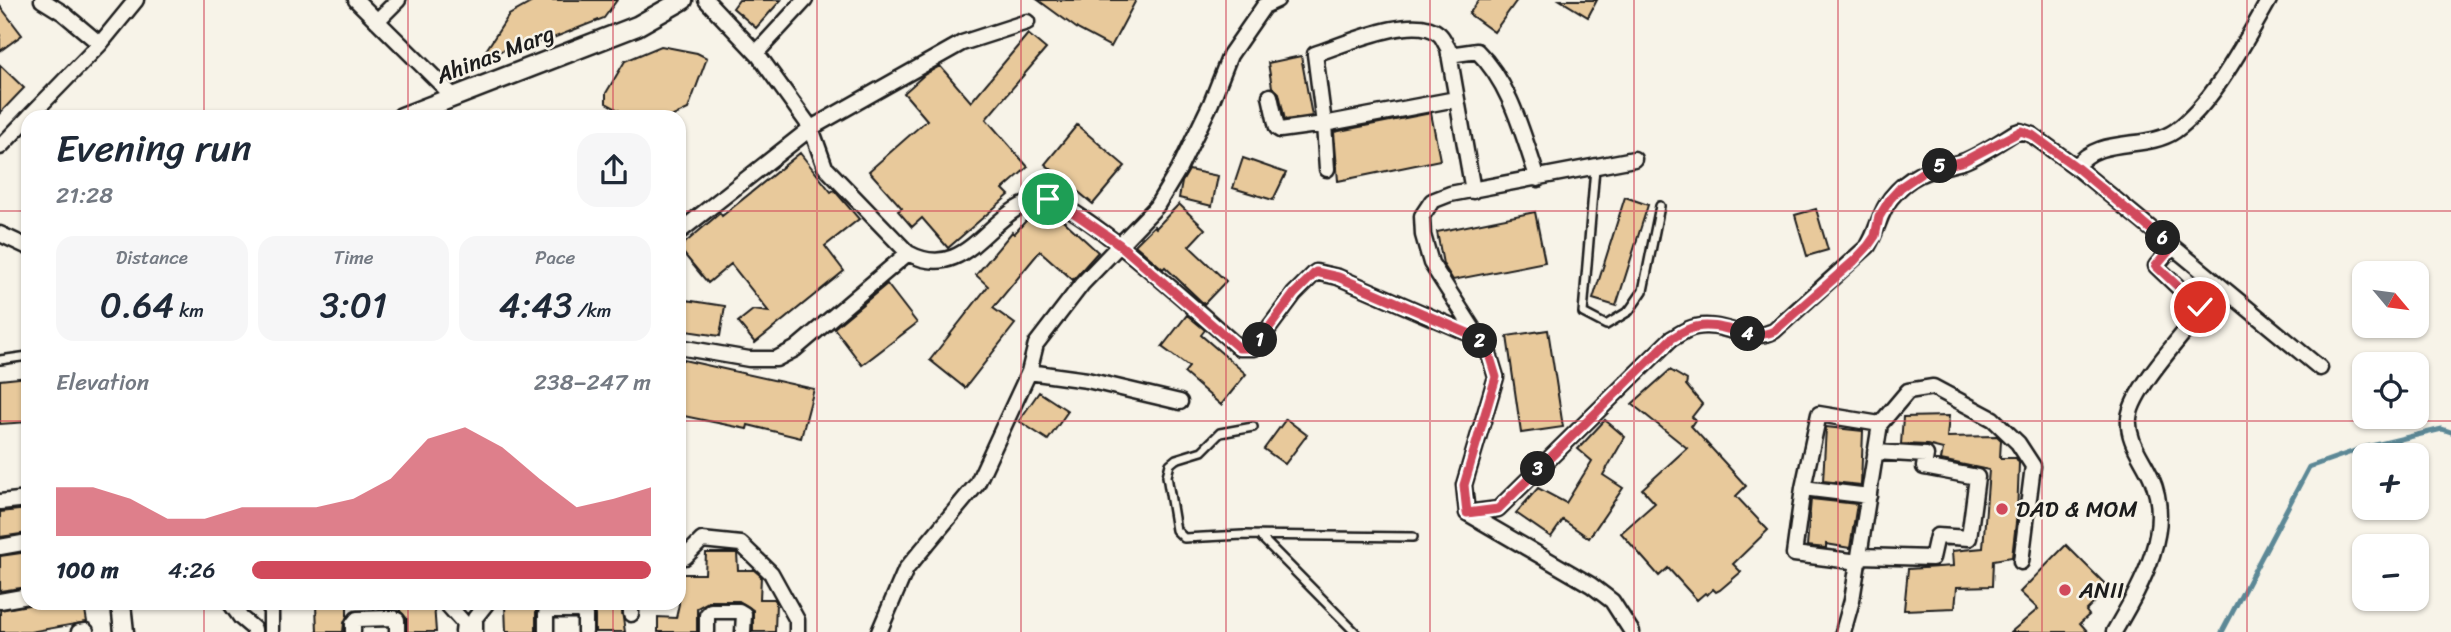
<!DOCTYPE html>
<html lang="en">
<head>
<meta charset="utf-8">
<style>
  :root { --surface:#fff; --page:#f6f6f7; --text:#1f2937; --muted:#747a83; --accent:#d1495b }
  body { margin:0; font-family:Sriracha,sans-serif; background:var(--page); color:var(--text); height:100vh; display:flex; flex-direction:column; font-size:26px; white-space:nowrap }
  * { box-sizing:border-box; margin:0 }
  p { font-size:23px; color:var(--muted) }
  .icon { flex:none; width:38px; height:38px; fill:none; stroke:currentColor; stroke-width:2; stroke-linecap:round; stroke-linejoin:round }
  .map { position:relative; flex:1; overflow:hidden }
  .panel { position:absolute; left:21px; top:110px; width:665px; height:500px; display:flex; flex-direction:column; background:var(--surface); border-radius:21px; box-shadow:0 2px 5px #0004 }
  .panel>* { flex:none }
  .needle { width:46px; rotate:119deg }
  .fabs { position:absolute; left:2352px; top:261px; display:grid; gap:14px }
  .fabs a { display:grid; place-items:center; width:77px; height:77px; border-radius:14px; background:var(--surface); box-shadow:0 2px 5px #0004; font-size:35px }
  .pin { position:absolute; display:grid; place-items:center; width:60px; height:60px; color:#fff; margin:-30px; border:4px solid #fff; border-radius:50%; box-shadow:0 2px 7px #0007 }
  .km { position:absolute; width:35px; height:35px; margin:-18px; border-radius:50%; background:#222; color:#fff; font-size:19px; line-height:35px; text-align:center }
  .round { display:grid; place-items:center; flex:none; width:74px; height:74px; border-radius:21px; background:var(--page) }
  .overview { display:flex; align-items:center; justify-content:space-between; height:119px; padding:0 35px }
  h1 { font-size:38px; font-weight:600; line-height:52px }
  .metrics { display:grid; grid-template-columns:repeat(3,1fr); gap:10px; height:119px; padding:7px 35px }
  .metrics div { display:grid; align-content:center; border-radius:18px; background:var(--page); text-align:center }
  .metrics b { font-size:35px; font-weight:600 }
  .metrics small { font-size:19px; font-weight:400 }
  .metrics p { font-size:19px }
  .chart { height:196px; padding:14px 35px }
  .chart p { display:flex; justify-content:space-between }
  .chart svg { width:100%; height:126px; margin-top:7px; fill:var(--accent); opacity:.7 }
  ul { padding:0 35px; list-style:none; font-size:23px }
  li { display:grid; grid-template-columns:112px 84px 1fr; align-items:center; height:52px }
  li i { height:18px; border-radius:9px; background:var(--accent) }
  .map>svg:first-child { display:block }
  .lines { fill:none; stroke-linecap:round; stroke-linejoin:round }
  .stream { stroke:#5c8896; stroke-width:5 }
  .building { fill:#e8c99b; stroke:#1c1c1c; stroke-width:2 }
  .service-casing { stroke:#1c1c1c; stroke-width:12 }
  .minor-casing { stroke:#1c1c1c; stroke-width:19 }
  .tertiary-casing { stroke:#1c1c1c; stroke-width:23 }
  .service { stroke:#f7f3e8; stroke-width:7 }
  .minor { stroke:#f7f3e8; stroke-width:14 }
  .tertiary { stroke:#f7f3e8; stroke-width:18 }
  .route-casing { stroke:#fff; stroke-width:14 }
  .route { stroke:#d1495b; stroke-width:9 }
  .grid { fill:none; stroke:#d1495b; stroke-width:2; stroke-opacity:0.55 }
  .poi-dot { fill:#d1495b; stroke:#f7f3e8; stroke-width:2.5 }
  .labels { text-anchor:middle; stroke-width:5; stroke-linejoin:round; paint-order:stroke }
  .street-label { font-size:23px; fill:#1c1c1c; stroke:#f7f3e8 }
  .poi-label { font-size:23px; fill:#1c1c1c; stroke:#f7f3e8; text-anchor:start }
</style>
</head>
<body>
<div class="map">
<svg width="2451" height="632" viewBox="0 0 2451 632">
  <rect width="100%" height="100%" fill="#f7f3e8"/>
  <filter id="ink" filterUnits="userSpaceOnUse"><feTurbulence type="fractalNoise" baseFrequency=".0143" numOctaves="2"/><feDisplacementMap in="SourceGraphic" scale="14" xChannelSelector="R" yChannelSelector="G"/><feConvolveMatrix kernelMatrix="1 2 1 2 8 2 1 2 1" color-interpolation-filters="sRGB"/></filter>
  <g filter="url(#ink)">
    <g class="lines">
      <!-- stream -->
      <path class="stream" d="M2222 632 2309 467 2363 448 2442 429 2451 432"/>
    </g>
    <!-- building -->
    <path class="building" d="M536 0H617L604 18 548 40 483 55 509 15Z
      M739 0H781L756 28 733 8Z
      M1038 0H1136L1111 47 1079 30Z
      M1479 0H1517L1494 32 1469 14Z
      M1560 0H1597L1588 17Z
      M0 6 22 35 0 51Z
      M1028 34 1046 49 986 119 1028 167 1003 189 1009 195 948 248 922 218 912 227 898 211 902 208 869 171 927 120 904 93 924 75 940 66 971 102Z
      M661 46 697 53 707 58 688 109 671 117H631L606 103V93L625 61Z
      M1301 56 1312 116 1285 120 1279 93 1272 87 1268 63Z
      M0 65 24 88 0 113Z
      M1431 113 1440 160 1338 181 1334 132Z
      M1077 125 1125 166 1093 204 1045 164Z
      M800 153 831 192 834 190 859 219 825 246 844 271 755 343 738 322 753 310 769 312 731 264 708 283 679 248 720 213 722 216Z
      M1243 158 1286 173 1273 200 1233 188Z
      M1189 170 1218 176 1212 206 1179 198 1182 182Z
      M1625 197 1648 205 1616 306 1593 299Z
      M1179 204 1205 229 1189 246 1226 281 1204 304 1165 267 1163 269 1135 245 1154 226 1156 228Z
      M1816 209 1828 250 1807 256 1795 215Z
      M1045 210 1055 213 1098 252 1073 280 1040 251 993 308 1015 324 965 388 930 360 988 286 976 275 1012 232 1014 234 1034 212Z
      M1535 212 1545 262 1453 280 1443 264 1437 232Z
      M887 284 917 323 862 365 834 328Z
      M679 299 725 306 720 336 679 330Z
      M1187 315 1205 330 1201 335 1246 374 1221 405 1184 373 1189 367 1162 347Z
      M1548 330 1563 427 1521 433 1507 336Z
      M679 359 814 389 801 438 748 425 747 429 679 415Z
      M1670 370 1687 380 1686 385 1702 404 1692 417 1695 420 1691 426 1746 486 1736 496 1768 530 1733 564 1741 572 1720 590 1716 592 1713 589 1707 595 1705 593 1697 600 1668 568 1659 576 1621 533 1655 503 1642 489 1687 448 1632 404Z
      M28 377V422L0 424V380Z
      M1039 392 1068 411 1048 440 1019 421Z
      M1949 416 1947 437 1997 436 2001 440 2000 458H2016L2019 463 2017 514 2012 557 1993 560 1992 586 1957 587 1955 608 1904 610 1908 569 1953 566 1952 551 1983 548 1989 470 1941 460 1943 449 1927 445 1901 444 1903 417Z
      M1286 419 1307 435 1285 464 1264 449Z
      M1605 420 1625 437 1603 475 1623 488 1589 538 1563 520 1551 537 1516 513 1538 488 1566 503 1592 461 1578 449Z
      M1826 427 1863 431 1861 485 1823 481Z
      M1811 499 1857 504 1850 548 1826 544V548L1807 546Z
      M28 509V533L0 537V512Z
      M2066 545 2109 588 2086 611 2089 615 2080 623 2088 632H2011L2038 609 2020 592Z
      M28 552V587L0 591V556Z
      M706 553H737L738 570H754L761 576 760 599H774L776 601 775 632H753V610L739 601H710L697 608V632H658V617L676 618 679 604 680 574H705Z
      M34 604H84L87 622 30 632H0V610Z
      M316 604H347V616L344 623 343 632H317Z
      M399 604H434L436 632H407V619L400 611Z
      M536 604V632H506L505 605Z
      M591 604H621L625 632H595V615Z"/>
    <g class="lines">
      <defs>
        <path id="service" d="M1595 168 1583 313 1606 325 1629 311 1643 291 1660 206
          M0 360 28 356
          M1253 427 1220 433 1202 451 1176 459 1170 464 1167 476 1176 530 1184 538 1243 535 1413 537
          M1259 535 1355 632"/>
        <path id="minor" d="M42 0 63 13 100 44
          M356 0 453 96
          M706 0 759 56 811 128 825 167 908 253C971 287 992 199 1046 200 1076 200 1210 322 1239 348H1254L1294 294 1316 272 1338 277 1477 337
          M377 21 398 0
          M1449 55 1477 51C1511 84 1523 136 1538 179
          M759 56 758 51 805 0
          M1270 96 1277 128 1280 130 1324 124 1327 169
          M1456 99 1324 124 1315 54C1343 45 1415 12 1439 34 1443 37 1445 44 1448 48L1473 191
          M29 117 100 44 136 0
          M0 147 28 118
          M2076 167C2098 135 2146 151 2175 131 2213 104 2246 40 2269 0
          M679 232 811 128 962 43 1027 22
          M0 234 28 247
          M679 347 749 359H776L795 349 908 253
          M1029 372 1087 380 1180 402
          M1880 424 1908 391 1933 387 1993 419 2018 443 2033 466 2021 562
          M1803 488 1794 554 1859 562
          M0 502 28 499
          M1467 513 1464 485 1496 377 1489 354 1431 263 1423 235 1422 216 1432 201 1450 194 1634 159
          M0 547 28 542
          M1860 556 1932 558 1937 536 1969 538 1977 477 1924 467 1926 455 1875 452
          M679 557H685L702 540 741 544 771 573 797 620V632
          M0 601 28 596
          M231 604 241 618 254 629V632
          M447 604 464 623 463 632
          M631 614V604
          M79 632 86 631
          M271 632V604
          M353 632V624L357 619 393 618 397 620V632
          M475 632V618L486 604
          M546 632V614L551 610H580L585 615V632
          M707 632V615L711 611H739L744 614 743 632
          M879 632 906 569 977 484 1029 372 1036 344 1082 284 1156 207 1179 169 1211 103 1230 55 1264 6 1277 0
          M1632 632 1612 601 1591 585 1467 513 1498 509 1671 339C1679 335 1687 328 1696 327 1724 321 1748 344 1774 331L1868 246C1878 230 1879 213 1891 198 1913 171 1931 170 1962 162 1979 156 1998 143 2014 133L2020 131 2032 135 2076 167 2320 368
          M1843 632 1852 600 1880 424 1819 414 1803 488 1869 496
          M2114 632C2140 587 2175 530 2151 477 2142 457 2127 441 2129 418 2132 390 2182 336 2200 313V308L2156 266 2172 247"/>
        <path id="tertiary" d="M402 117 637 26 683 0
          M121 604 124 632"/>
      </defs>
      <!-- service casing -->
      <use href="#service" class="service-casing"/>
      <!-- minor casing -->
      <use href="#minor" class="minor-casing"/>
      <!-- tertiary casing -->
      <use href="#tertiary" class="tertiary-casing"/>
      <!-- service -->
      <use href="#service" class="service"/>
      <!-- minor -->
      <use href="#minor" class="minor"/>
      <!-- tertiary -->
      <use href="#tertiary" class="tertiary"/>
    </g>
  </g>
  <g class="lines" filter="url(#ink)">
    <defs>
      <path id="route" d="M1048 199 1064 206 1119 244 1239 348H1254L1294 294 1316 272 1338 277 1477 337 1489 354 1496 377 1464 485 1467 513 1498 509 1671 339C1679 334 1688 328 1696 327 1724 321 1749 343 1774 331L1854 261 1868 246 1875 236 1879 217 1890 199 1901 187 1926 170 1964 161 2021 131 2032 135 2076 167 2172 247 2156 266 2200 307"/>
    </defs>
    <!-- route casing -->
    <use href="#route" class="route-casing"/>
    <!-- route -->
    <use href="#route" class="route"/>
  </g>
  <!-- grid -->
  <path class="grid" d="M204 0V117M408 0V117M613 0V117M817 0V632M1021 0V632M1226 0V632M1430 0V632M1634 0V632M1838 0V632M2042 0V632M2247 0V632M0 211H28M679 211H2451M0 421H28M679 421H2451M204 604V632M408 604V632M613 604V632"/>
  <!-- markers -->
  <g class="poi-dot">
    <circle cx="2002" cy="509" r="7"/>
    <circle cx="2065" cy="590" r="7"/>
  </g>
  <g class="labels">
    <!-- street labels -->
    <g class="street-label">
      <text transform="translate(495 54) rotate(-21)" y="8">Ahinas Marg</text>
    </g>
    <!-- poi labels -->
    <g class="poi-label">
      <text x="2016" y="517">DAD &amp; MOM</text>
      <text x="2079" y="598">ANII</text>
    </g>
  </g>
</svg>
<div class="fabs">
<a><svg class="needle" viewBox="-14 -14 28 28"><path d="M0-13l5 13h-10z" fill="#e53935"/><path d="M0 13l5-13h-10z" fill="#747a83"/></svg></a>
<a><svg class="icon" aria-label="locate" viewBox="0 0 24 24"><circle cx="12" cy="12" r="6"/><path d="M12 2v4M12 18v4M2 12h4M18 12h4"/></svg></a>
<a>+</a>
<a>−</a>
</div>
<div class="pin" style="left:1048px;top:199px;background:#1e9e55"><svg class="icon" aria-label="arrive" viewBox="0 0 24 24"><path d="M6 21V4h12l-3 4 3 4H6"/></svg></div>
<div class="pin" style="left:2200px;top:307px;background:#d93025"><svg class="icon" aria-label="check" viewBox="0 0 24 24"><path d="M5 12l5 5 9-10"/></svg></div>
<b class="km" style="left:1260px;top:340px">1</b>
<b class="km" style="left:1480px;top:341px">2</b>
<b class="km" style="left:1538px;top:469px">3</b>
<b class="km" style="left:1748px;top:334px">4</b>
<b class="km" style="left:1940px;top:166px">5</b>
<b class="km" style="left:2163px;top:238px">6</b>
<section class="panel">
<div class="overview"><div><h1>Evening run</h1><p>21:28</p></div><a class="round"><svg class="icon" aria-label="share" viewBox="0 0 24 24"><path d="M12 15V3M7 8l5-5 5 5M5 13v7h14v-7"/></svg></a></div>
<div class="metrics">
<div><p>Distance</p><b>0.64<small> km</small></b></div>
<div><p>Time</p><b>3:01</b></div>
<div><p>Pace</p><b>4:43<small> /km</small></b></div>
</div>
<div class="chart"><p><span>Elevation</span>238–247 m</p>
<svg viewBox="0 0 160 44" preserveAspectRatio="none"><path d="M0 44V27L10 27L20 31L30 38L40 38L50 34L60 34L70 34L80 31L90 24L100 10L110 6L120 13L130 24L140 34L150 31L160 27V44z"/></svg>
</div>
<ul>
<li><b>100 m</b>4:26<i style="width:100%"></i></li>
</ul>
</section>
</div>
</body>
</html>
